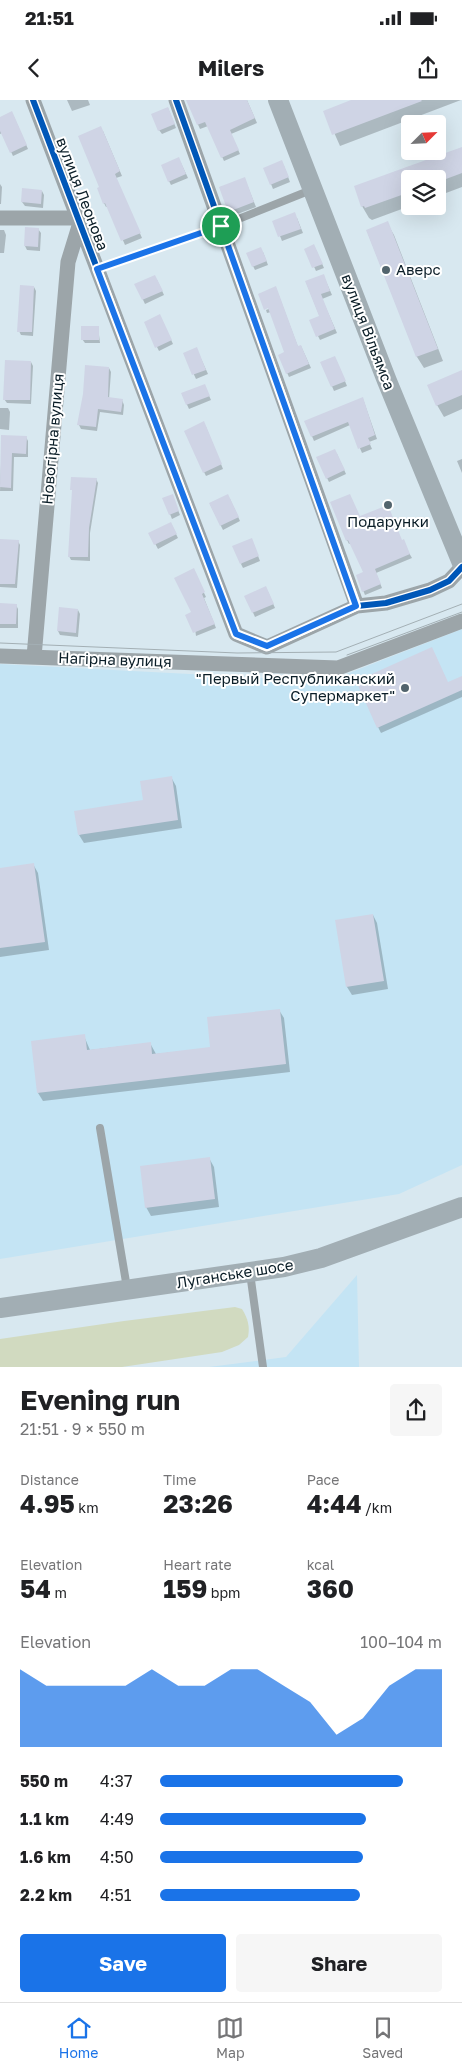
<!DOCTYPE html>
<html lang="en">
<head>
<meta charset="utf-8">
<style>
  :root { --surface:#fff; --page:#f6f6f6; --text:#202124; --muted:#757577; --line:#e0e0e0; --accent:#1a73e8 }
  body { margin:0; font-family:"Golos Text",sans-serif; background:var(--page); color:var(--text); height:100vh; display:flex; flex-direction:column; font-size:19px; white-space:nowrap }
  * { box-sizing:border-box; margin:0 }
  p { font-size:16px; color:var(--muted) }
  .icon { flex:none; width:28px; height:28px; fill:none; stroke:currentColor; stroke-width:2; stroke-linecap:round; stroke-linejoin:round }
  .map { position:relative; height:1267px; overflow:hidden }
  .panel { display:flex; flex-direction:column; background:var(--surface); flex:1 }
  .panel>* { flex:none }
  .needle { width:32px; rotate:66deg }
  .buttons { position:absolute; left:401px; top:15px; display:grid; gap:10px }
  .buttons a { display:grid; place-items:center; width:45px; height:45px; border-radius:5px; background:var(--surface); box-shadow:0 5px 20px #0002; font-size:25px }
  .pin { position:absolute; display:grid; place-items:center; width:42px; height:42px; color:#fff; margin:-21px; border:2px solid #fff; border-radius:50%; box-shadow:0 1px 5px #0007 }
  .round { display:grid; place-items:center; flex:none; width:52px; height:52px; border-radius:5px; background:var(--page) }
  .headline { display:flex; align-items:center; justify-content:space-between; height:85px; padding:0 20px }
  h1 { font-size:28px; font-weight:700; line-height:38px }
  .figures { display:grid; grid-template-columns:repeat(3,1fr); gap:8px; height:85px; padding:5px 20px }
  .figures div { display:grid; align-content:center }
  .figures b { font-size:25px; font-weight:700 }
  .figures small { font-size:14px; font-weight:400 }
  .figures p { font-size:14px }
  .chart { height:140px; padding:10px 20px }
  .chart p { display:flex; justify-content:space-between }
  .chart svg { width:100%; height:90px; margin-top:5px; fill:var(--accent); opacity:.7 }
  .button { display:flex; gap:10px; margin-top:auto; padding:10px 20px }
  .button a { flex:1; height:58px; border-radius:5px; background:var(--accent); color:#fff; font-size:20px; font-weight:700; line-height:58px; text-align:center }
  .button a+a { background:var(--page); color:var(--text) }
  ul { padding:0 20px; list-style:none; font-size:16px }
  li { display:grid; grid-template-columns:80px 60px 1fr; align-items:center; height:38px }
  li i { height:12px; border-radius:6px; background:var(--accent) }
  .status { display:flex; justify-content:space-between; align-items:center; height:35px; padding:0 25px; background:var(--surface); direction:ltr }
  .status svg { height:14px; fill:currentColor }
  header { display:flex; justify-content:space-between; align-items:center; height:65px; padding:0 20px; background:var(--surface); font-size:22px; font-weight:700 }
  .tab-bar { display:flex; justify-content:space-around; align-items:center; height:70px; border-top:1px solid var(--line); background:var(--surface); font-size:14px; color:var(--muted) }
  .tab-bar a { display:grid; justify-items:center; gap:2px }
  .tab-bar .on { color:var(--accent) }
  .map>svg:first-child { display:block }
  .built { fill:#c4e4f4 }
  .green { fill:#d1dac0 }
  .shadow { fill:#0003 }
  .building { fill:#cfd4e5 }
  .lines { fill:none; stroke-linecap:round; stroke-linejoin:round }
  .lane { stroke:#9ca5a9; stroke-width:8 }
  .street { stroke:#9ca5a9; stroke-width:15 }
  .secondary { stroke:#a2aeb4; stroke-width:20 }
  .tram { stroke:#a3afb4; stroke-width:1 }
  .cycleway-casing { stroke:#fff; stroke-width:9 }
  .cycleway { stroke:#0057b8; stroke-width:6 }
  .route-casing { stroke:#fff; stroke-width:10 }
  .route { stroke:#1a73e8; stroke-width:6 }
  .poi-dot { fill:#52646d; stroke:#fff; stroke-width:2 }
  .labels { text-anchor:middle; stroke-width:4; stroke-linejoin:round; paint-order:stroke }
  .street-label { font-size:15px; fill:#0a1d27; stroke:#fff }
  .poi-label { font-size:15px; fill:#0a1d27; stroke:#fff; text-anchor:start }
</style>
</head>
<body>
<div class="status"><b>21:51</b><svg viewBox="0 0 49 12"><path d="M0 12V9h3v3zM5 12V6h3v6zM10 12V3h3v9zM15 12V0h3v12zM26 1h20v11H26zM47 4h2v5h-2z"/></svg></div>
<header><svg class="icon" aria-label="back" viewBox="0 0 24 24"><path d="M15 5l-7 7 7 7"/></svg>Milers<svg class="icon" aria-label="share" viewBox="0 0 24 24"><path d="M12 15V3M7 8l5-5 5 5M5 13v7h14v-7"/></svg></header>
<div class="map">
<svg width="462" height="1267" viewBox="0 0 462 1267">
  <rect width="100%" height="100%" fill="#d8e8f0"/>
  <!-- built -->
  <path class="built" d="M462 529V1065L399 1094 0 1159V564L301 580 344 575Z
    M357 1175 359 1267H209L286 1257Z"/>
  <!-- green -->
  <path class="green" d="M235 1207 242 1209C248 1219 250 1226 248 1237L239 1245 222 1252 122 1267H0V1239L124 1221Z"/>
  <!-- shadow -->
  <path class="shadow" d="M67 0H88L90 5 72 11Z
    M187 0H247L257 23 231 34 240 54 224 61 208 26 200 29Z
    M355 0H461L340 46 325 12Z
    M168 8 176 28 162 34 159 30Z
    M14 17 28 49 13 56 2 33 0 34V18Z
    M103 31 122 76 116 78 142 138 125 145 108 106 106 107 104 103 100 88Z
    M462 48V87L438 96V79H410V106L372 120 369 118 362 106Z
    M181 63 188 78 171 85 169 81Z
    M284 66 290 82 273 89 265 69Z
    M246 82 256 107 232 116 220 87Z
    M0 84 2 87 1 104H0Z
    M42 91 44 95 43 108 25 106 22 102Z
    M297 118 303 133 282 141 274 121Z
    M387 123 394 135 443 261 424 268 417 257 367 131Z
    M38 129 41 133 40 151 27 150 25 146Z
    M0 130H4L6 135 4 153H0Z
    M306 149 316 150 324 168 316 171Z
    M263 152 268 165 255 170 253 166Z
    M325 179 332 195 322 199 337 233 320 240 318 236 320 217 306 182Z
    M157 180 164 195 145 204 136 185Z
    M34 187 36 191 33 236 21 235 19 231Z
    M276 188 298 247 301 246 311 268 289 277 279 256 286 253 271 212 267 213 266 210 274 207 273 205 265 208 259 194Z
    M162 220 173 244 159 251 157 247Z
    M98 227 100 243H85L82 239Z
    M198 252 208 274 196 279 184 253Z
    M31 262 33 266 31 304 7 303 4 299Z
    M337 262 347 286 334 291 322 263Z
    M109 268 111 272 109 299 122 300 124 305 123 315 100 312 97 331 81 329 79 325Z
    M462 271V309L444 317 437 305Z
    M206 289 211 300 189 309 182 294Z
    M363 299 377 339 369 342 372 349 362 353 350 325 314 341 306 322Z
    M0 308H8L10 312 9 330 0 329Z
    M206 327 223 369 206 376 204 372Z
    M2 336 26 337 28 341V357H14L13 391H0Z
    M337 354 346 374 329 382 327 378Z
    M462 359V373L457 361Z
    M72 378 96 379 98 383 90 433V461L71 460 69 456 73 393Z
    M164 399 174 400 180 415 172 419Z
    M230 399 240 421 223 430 210 404Z
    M360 418 402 441 412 458 376 473 382 488 365 495 357 476 364 473 351 443 349 444 347 440Z
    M171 424 178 438 158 449 150 434Z
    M0 440 18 441 20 445 17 488 0 487Z
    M253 443 260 461 243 468 241 464Z
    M195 474 206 497 204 498 216 528 196 536 193 513Z
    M268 492 275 508 255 517 246 497Z
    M0 505H16L18 509V528H0Z
    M78 510 80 514 78 537 60 535 58 531Z
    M462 578V597L381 633 378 627 448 584Z
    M171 677 176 686 182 728 84 743 79 735 145 701Z
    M33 764 38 773 49 850 0 857V769Z
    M373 815 377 823 388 889 352 895 347 887 336 821Z
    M279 910 284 918 290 972 43 1001 38 993 84 936 90 950 150 943 156 954 212 948Z
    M209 1058 214 1067 219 1107 151 1116 146 1107Z"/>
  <!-- building -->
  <path class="building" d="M186 0H247L255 18 230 30 239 50 221 58 205 22 197 25Z
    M351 0H421L422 1 332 35 323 11Z
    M168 7 175 24 158 31 151 14Z
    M12 11 27 45 10 53 0 31V17Z
    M101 26 120 71 115 74 141 133 121 141 105 103 103 104 97 88 99 87 78 36Z
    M462 47V73L438 82V79H410V92L365 108 364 106 361 107 354 86Z
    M179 57 186 74 168 82 161 65Z
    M282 60 289 77 270 85 263 68Z
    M245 77 254 102 228 112 219 87Z
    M22 88 42 90 41 104 21 102Z
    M295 112 301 129 278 137 272 121Z
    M388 121 438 249 416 257 366 130Z
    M25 127 39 128 38 147 24 146Z
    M314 144 323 164 312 168 304 149Z
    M261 147 267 161 252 167 246 153Z
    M324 174 330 191 321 194 335 229 316 237 309 220 319 216 305 181Z
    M155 175 163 191 142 200 134 184Z
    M20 185 34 186 32 232H17Z
    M276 186 298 246 301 245 309 264 286 274 278 255 284 252 268 208 264 210 258 194Z
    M160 214 172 240 155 248 144 222Z
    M81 226H99V240H81Z
    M197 247 206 270 192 275 183 253Z
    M335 256 346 281 331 287 320 262Z
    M5 260 31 261 30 300H3Z
    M85 265 109 267 108 297 123 299 121 312 98 309 96 327 77 325 83 294Z
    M462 270V295L436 306 427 285Z
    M205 284 210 296 186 305 181 293Z
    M363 297 375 335 368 338 371 344 358 349 348 322 311 337 304 321Z
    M204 321 222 364 203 373 184 331Z
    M1 335 27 336 26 354 12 353 11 388 0 387Z
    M335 349 345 370 326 379 316 357Z
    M71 377 97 378 89 428 88 457H68L72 390H70Z
    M173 394 179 411 169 415 162 398Z
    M228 394 239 417 220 426 209 403Z
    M350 394 360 416 388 405 402 440 404 439 410 454 375 469 381 484 362 492 356 475 363 472 348 440 346 441 330 402Z
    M171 422 177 434 154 445 148 433Z
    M252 438 259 456 240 464 232 446Z
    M0 439 19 440 15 484H0Z
    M194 468 205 492 202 494 215 524 193 533 185 515 191 512 174 478Z
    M266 486 274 504 252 513 244 496Z
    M0 503 17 504 16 524H0Z
    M59 507 78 509 76 533 57 531Z
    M432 547 448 582 462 576V590L377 628 356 581Z
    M172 676 178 720 78 735 74 711 143 700 140 681Z
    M34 763 45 842 0 848V768Z
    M373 814 384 881 346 887 335 820Z
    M280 909 286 964 37 993 31 941 85 934 87 950 151 942 152 954 210 947 207 917Z
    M210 1057 215 1099 145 1108 140 1066Z"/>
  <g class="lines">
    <!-- lane -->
    <path class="lane" d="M97 169 221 126 311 90
      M100 1028 127 1188
      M250 1173 263 1267"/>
    <!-- street -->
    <path class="street" d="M33 0 236 534 267 547 357 506 386 503 430 490 449 481 462 467
      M176 0 357 506
      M0 118H78
      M0 556 338 568 462 521
      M34 557 68 162 80 123"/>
    <!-- secondary -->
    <path class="secondary" d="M278 0 387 281 462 463
      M0 1208 284 1167 321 1158 462 1107"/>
    <!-- tram -->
    <path class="tram" d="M0 543 237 553 336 552 462 504
      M347 555 462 512"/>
    <defs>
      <path id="cycleway" d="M33 0 236 534 267 547 357 506 386 503 430 490 449 481 462 467
        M176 0 357 506"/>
    </defs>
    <!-- cycleway casing -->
    <use href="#cycleway" class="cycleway-casing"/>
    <!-- cycleway -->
    <use href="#cycleway" class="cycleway"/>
  </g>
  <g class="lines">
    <defs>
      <path id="route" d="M221 126 356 506 267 546 236 534 97 169Z"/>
    </defs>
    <!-- route casing -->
    <use href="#route" class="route-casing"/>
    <!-- route -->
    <use href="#route" class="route"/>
  </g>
  <!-- markers -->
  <g class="poi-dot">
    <circle cx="386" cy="170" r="5"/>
    <circle cx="388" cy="405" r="5"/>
    <circle cx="405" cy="588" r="5"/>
  </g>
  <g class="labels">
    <!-- street labels -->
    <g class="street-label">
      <text transform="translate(82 94) rotate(69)" y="5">вулиця Леонова</text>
      <text transform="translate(368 232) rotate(69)" y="5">вулиця Вільямса</text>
      <text transform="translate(53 339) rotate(-85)" y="5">Новогірна вулиця</text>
      <text transform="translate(115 560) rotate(2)" y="5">Нагірна вулиця</text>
      <text transform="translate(235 1174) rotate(-9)" y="5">Луганське шосе</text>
    </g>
    <!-- poi labels -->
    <g class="poi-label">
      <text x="396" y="175">Аверс</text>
      <text x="388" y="427" text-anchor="middle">Подарунки</text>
      <text x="395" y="584" text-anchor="end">"Первый Республиканский<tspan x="395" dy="17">Супермаркет"</tspan></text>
    </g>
  </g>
</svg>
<div class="buttons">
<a><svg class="needle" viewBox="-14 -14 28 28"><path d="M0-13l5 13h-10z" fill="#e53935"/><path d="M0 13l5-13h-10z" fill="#757577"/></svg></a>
<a><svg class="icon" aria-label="layers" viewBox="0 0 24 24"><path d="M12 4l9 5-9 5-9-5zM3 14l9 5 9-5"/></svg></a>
</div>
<div class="pin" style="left:221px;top:126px;background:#1e9e55"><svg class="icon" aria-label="arrive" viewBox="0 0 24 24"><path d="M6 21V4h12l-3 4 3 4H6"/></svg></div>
</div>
<section class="panel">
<div class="headline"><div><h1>Evening run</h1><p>21:51 · 9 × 550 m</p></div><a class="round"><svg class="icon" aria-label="share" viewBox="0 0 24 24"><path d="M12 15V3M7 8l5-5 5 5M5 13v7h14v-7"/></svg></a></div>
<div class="figures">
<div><p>Distance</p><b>4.95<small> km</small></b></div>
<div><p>Time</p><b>23:26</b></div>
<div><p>Pace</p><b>4:44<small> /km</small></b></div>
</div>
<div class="figures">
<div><p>Elevation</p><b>54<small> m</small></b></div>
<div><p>Heart rate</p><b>159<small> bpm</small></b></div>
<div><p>kcal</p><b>360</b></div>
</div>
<div class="chart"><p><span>Elevation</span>100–104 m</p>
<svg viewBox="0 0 160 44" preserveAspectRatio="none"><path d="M0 44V6L10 14L20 14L30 14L40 14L50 6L60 14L70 14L80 6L90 6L100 14L110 22L120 38L130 30L140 14L150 6L160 6V44z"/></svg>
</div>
<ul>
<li><b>550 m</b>4:37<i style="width:86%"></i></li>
<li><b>1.1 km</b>4:49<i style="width:73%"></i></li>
<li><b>1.6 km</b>4:50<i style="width:72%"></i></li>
<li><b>2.2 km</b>4:51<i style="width:71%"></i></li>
</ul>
<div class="button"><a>Save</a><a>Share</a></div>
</section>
<nav class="tab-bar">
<a class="on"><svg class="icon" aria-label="home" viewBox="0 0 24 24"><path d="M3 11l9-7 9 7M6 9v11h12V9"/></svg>Home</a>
<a><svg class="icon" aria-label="map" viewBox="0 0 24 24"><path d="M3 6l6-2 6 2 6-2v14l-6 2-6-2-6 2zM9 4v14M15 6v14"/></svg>Map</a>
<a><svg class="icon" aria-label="saved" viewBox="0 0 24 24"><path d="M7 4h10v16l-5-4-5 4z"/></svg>Saved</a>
</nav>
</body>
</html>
